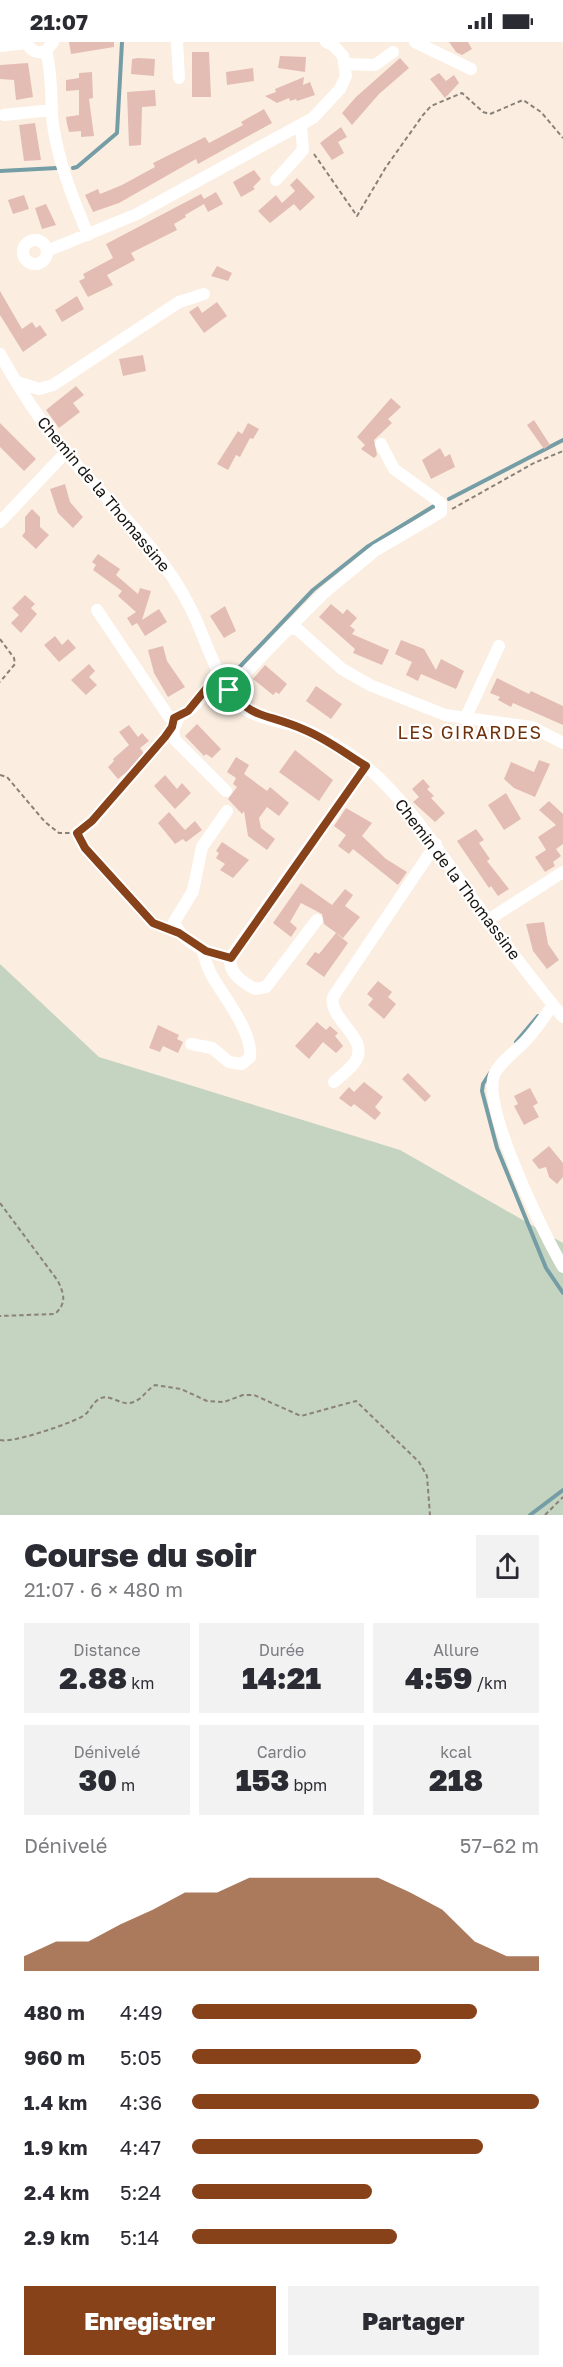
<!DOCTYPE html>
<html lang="fr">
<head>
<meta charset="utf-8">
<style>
  :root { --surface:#fff; --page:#f2f2f3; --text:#2b2b33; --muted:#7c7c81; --accent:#88421a }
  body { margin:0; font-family:"Golos Text",sans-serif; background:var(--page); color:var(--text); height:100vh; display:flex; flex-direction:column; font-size:22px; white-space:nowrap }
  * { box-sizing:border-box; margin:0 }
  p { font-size:20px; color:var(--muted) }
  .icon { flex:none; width:33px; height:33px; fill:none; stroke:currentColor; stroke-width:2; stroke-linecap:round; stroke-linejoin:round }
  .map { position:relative; height:1473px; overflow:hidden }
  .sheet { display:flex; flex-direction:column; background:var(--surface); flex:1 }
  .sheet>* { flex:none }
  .pin { position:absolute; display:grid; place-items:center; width:51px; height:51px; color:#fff; margin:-26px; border:3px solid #fff; border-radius:50%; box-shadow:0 2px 6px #0007 }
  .round { display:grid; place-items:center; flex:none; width:63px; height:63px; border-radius:0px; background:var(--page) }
  .headline { display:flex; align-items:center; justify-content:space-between; height:102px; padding:0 24px }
  h1 { font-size:33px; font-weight:800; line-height:45px }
  .figures { display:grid; grid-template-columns:repeat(3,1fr); gap:9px; height:102px; padding:6px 24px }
  .figures div { display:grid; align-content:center; border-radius:0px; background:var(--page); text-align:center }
  .figures b { font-size:30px; font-weight:800 }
  .figures small { font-size:16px; font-weight:400 }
  .figures p { font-size:16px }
  .chart { height:168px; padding:12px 24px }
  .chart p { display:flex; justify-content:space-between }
  .chart svg { width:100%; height:108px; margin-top:6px; fill:var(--accent); opacity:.7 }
  .action { display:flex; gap:12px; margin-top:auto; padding:12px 24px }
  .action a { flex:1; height:69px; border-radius:0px; background:var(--accent); color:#fff; font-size:24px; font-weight:800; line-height:69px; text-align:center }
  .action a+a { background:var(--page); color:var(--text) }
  ul { padding:0 24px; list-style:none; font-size:20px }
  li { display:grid; grid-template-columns:96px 72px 1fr; align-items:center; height:45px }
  li i { height:15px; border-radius:8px; background:var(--accent) }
  .status { display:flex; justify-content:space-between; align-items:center; height:42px; padding:0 30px; background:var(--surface); direction:ltr }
  .status svg { height:16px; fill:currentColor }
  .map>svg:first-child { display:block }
  .green { fill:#c5d3c1 }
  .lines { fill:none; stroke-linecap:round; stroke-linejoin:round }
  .stream { stroke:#749da6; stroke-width:4 }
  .building { fill:#e3bcb4 }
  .path { stroke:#8a8278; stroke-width:2; stroke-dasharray:4.5 3; stroke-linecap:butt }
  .minor { stroke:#fff; stroke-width:12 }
  .route-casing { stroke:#fff; stroke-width:12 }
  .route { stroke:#88421a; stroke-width:8 }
  .labels { text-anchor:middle; stroke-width:4.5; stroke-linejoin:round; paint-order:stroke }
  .street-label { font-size:16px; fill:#18140f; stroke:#fff }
  .neighbourhood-label { font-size:18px; letter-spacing:1.5px; fill:#6f310a; stroke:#fff }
</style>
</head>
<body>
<div class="status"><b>21:07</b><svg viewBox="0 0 49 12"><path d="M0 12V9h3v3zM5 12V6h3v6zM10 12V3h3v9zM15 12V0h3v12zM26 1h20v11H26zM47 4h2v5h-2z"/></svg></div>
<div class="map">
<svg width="563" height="1473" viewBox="0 0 563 1473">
  <rect width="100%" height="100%" fill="#fbeee0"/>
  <!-- green -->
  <path class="green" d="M0 922 99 1015 400 1108 563 1201V1473H0Z"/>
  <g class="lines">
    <!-- stream -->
    <path class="stream" d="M73 126 77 125 117 91 122 0
      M0 129 57 126
      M449 457 563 398
      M229 636 313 548 367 505 434 464
      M516 1000 538 974
      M490 1031 483 1042 482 1049 497 1106 546 1226 563 1251
      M530 1473 563 1448"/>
  </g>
  <!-- building -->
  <path class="building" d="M69 0H114V5L71 12Z
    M449 0H468L472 7 462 13 456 10Z
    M192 10H209L211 55H192Z
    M280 14 306 15 305 30 278 26Z
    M138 16 155 17 154 34 131 32 132 17Z
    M400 16 409 26 379 52 352 83 342 71 356 55Z
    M28 21 33 55 16 58 14 38 0 37V23Z
    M253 26 254 39 227 43 226 30Z
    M92 30 93 56 89 57 94 94 81 95V89L69 90 67 82 66 75 79 73V48L66 49V38L79 36V31Z
    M439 31 446 39 454 33 459 41 445 56 430 37Z
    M304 35 303 43 310 40 315 53 297 59 296 57 290 59 289 56 277 61 265 54 276 50 275 47Z
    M155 48 156 64 142 65 141 103 129 104 127 50Z
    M264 67 272 81 198 122 196 117 119 161 93 170 85 153 98 147 100 152 122 143 155 125 153 121 205 95 209 101 243 83 241 80Z
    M35 81 41 118 24 119 19 83Z
    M341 85 347 95 338 100 344 111 332 118 320 101Z
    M254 128 261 137 253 145 255 147 241 155 233 140Z
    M297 136 315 155 300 169 294 162 270 181 258 169 276 153 282 161 295 149 290 143Z
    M216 150 223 162 208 170 204 162 185 173 186 175 174 182 177 188 131 211 135 218 107 233 113 243 88 255 79 239 85 236 83 232 113 216 106 202 201 152 204 157Z
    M24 153 29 167 13 172 8 158Z
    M46 162 56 183 42 187 35 166Z
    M217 224 232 231 228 239 211 234Z
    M0 249 22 287 32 280 36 286 40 283 47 293 23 310 0 273Z
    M77 254 84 267 62 280 55 268Z
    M217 260 227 274 204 291 189 270 198 264 202 271Z
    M143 313 146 329 123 334 119 317Z
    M76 344 84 353 73 361 80 370 59 386 46 368Z
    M391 356 401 365 388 377 392 381 374 398 377 413 374 416 361 407 365 403 357 395Z
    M534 378 550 403 544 407 527 383Z
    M0 381 36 417 24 429 0 405Z
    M248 381 259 387 253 397 250 396 240 415 236 413 228 428 217 422 238 389 242 392Z
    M440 406 445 415 450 412 455 425 431 437 422 418Z
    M65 442 70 460 83 475 73 486 58 471 50 447Z
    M32 467 40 475V485L49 493 36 507 22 494 25 490V475Z
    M98 512 120 527 116 533 138 552 140 546 151 549 142 578 159 567 167 580 145 594 137 581 132 584 127 576 136 570 118 554 122 549 93 528 96 523 92 520Z
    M25 553 35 562 31 566 37 572 21 591 11 581 19 573 12 566Z
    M331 562 343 572 347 567 357 576 350 584 355 588 352 592 389 608 382 623 353 611 355 607 319 575Z
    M225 564 236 589 224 596 210 574Z
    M55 594 62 603 68 597 76 606 59 620 44 603Z
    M401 598 424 607 436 628 441 617 464 629 456 647 421 632 418 639 406 633 412 620 395 612Z
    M163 604 167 619 185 645 168 655 154 631 148 608Z
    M89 622 95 629 89 635 97 643 86 653 71 638Z
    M265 623 287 642 279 652 276 650 273 653 253 637Z
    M497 636 529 652 531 649 563 664V683L513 661 511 665 498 658 500 655 490 651Z
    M316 644 342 662 331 677 306 659Z
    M197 682 221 707 212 716 206 712 204 714 185 694Z
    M129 683 138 695 142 691 149 699 140 706 146 714 118 737 108 725 114 719 113 717 129 703 119 690Z
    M295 708 333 738 319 759 279 730Z
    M236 715 249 723 244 732 267 749 270 745 289 761 279 774 267 765 259 776 261 786 275 797 267 808 248 794 244 769 242 772 228 757 237 745 233 742 236 736 227 730Z
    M539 718 550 722 535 755 514 746 504 737 511 720 534 730Z
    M165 733 177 747 182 741 191 751 175 767 154 744Z
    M423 737 430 745 427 747 434 754 431 756 445 771 435 780 413 760 419 755 412 747Z
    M506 751 521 777 504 788 488 763Z
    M549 759 563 772V802L556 807 561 814 553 820 555 824 545 830 535 815 546 808 538 795 556 783 539 768Z
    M346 766 372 781 362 794 386 817 407 830 398 843 353 807 349 812 338 804 346 793 334 784Z
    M169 770 185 788 195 779 202 788 186 800 183 797 175 802 158 781Z
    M476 787 484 798 479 801 490 817 487 819 509 847 498 854 491 844 489 846 457 799Z
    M222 800 249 818 233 836 220 828 225 822 216 816 219 811 216 809Z
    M301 841 332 863 345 847 353 853 345 864 360 875 343 896 324 882 322 872 301 861 290 880 297 886 291 895 273 881Z
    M544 880 548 902 559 918 547 927 533 909 526 882Z
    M336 891 348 901 324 935 306 922 315 910 319 912Z
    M378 939 392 950 388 955 396 962 384 977 368 963 373 957 367 952Z
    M317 980 326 988 330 984 338 991 335 994 343 1004 336 1011 323 1000 309 1017 295 1004Z
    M158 983 179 993 177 997 183 1000 178 1011 163 1004 160 1010 149 1006Z
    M408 1031 431 1054 425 1060 402 1037Z
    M364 1040 383 1055 375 1065 381 1071 375 1078 354 1062 351 1065 339 1056 349 1045 354 1050Z
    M530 1046 538 1061 533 1064 539 1075 524 1083 514 1064 518 1062 514 1054Z
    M549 1104 563 1121V1135L557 1142 549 1135 546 1125 539 1127 532 1118Z"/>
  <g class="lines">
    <!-- path -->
    <path class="path" d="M314 112 357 174 386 125 423 73 431 64 462 51 483 70 490 72 523 58 541 70 563 96
      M452 467 534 421 563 409
      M0 597 14 616 15 622 0 640
      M0 733 7 735 45 780 59 791H77L92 779 163 698
      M77 791C88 812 143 880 165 887
      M0 1161 58 1239C64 1252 67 1261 55 1272L0 1274
      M0 1398C11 1402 72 1381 83 1374 90 1370 92 1361 99 1357 109 1351 120 1363 130 1361 143 1358 145 1349 155 1343L181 1347 207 1359 224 1360 243 1353H254L301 1374 356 1359 419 1420 427 1434 430 1473
      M545 1473 563 1455"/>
    <!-- minor -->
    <path class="minor" d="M27 0C30 9 37 12 46 9L53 0
      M177 0 179 36
      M415 0 471 27
      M0 4 27 1
      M46 9C53 34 50 58 53 83 59 122 73 157 88 193
      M346 22 375 23 393 10
      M4 73 51 68
      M276 138 303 108 301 83
      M23 210a12 12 0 1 1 24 0a12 12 0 1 1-24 0Z
      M47 209 137 172 313 76 340 47 346 34 343 14 334 4 326 0
      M0 312C21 350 46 388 74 420 115 467 162 509 190 565 205 593 218 645 242 665 259 678 282 679 302 686 331 698 363 719 384 741 425 783 454 832 488 878 512 911 537 944 563 975
      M17 340 39 347 53 343 179 260 204 252
      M0 480 66 410
      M97 568 169 675C189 680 209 644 220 630
      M287 588 324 551 376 508 441 470V461L394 427 381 402
      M229 648 287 588 296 586 342 627 370 643 445 673 532 685 563 701
      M179 675 173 689 175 698 226 749
      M465 677 499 604
      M227 769 202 805 193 849 174 880C183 903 209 911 231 916
      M317 878 266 945 255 947C242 940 225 928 232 913L366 724
      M488 878 563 830
      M553 963C545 974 537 986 528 996 518 1008 500 1019 494 1033 482 1066 544 1193 563 1225
      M191 1002 212 1006 229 1020 242 1022 250 1015C253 990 224 955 212 934 207 926 205 916 202 907
      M334 1040C341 1034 350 1027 355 1020 371 996 328 978 333 955L436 802"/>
  </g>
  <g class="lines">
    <defs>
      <path id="route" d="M220 630C246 680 260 668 305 688 327 697 346 712 366 724L231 916 206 909 179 891 153 881 85 806 77 791 92 779 165 695 172 685 174 676 188 669Z"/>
    </defs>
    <!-- route casing -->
    <use href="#route" class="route-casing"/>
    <!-- route -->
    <use href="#route" class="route"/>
  </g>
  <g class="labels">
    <!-- street labels -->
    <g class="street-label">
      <text transform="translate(104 452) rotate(50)" y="6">Chemin de la Thomassine</text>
      <text transform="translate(458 837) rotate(53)" y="6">Chemin de la Thomassine</text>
    </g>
    <!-- neighbourhood labels -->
    <g class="neighbourhood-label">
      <text x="470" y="697">LES GIRARDES</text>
    </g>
  </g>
</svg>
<div class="pin" style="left:229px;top:648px;background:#1e9e55"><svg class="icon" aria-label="arrive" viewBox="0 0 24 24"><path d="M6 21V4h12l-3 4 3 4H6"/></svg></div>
</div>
<section class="sheet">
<div class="headline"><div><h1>Course du soir</h1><p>21:07 · 6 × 480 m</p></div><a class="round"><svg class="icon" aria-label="share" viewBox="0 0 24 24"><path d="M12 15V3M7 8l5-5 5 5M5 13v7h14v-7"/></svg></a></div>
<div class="figures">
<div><p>Distance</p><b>2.88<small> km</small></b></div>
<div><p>Durée</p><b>14:21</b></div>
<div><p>Allure</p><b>4:59<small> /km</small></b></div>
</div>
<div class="figures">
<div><p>Dénivelé</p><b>30<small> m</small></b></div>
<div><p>Cardio</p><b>153<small> bpm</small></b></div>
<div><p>kcal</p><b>218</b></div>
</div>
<div class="chart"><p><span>Dénivelé</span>57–62 m</p>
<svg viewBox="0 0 160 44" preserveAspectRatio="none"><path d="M0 44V38L10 32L20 32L30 25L40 19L50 12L60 12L70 6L80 6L90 6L100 6L110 6L120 12L130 19L140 32L150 38L160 38V44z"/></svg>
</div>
<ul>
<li><b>480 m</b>4:49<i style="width:82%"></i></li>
<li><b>960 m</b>5:05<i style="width:66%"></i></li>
<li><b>1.4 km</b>4:36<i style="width:100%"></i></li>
<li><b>1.9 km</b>4:47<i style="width:84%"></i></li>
<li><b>2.4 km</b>5:24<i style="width:52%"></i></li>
<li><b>2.9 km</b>5:14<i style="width:59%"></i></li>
</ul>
<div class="action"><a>Enregistrer</a><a>Partager</a></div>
</section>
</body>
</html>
